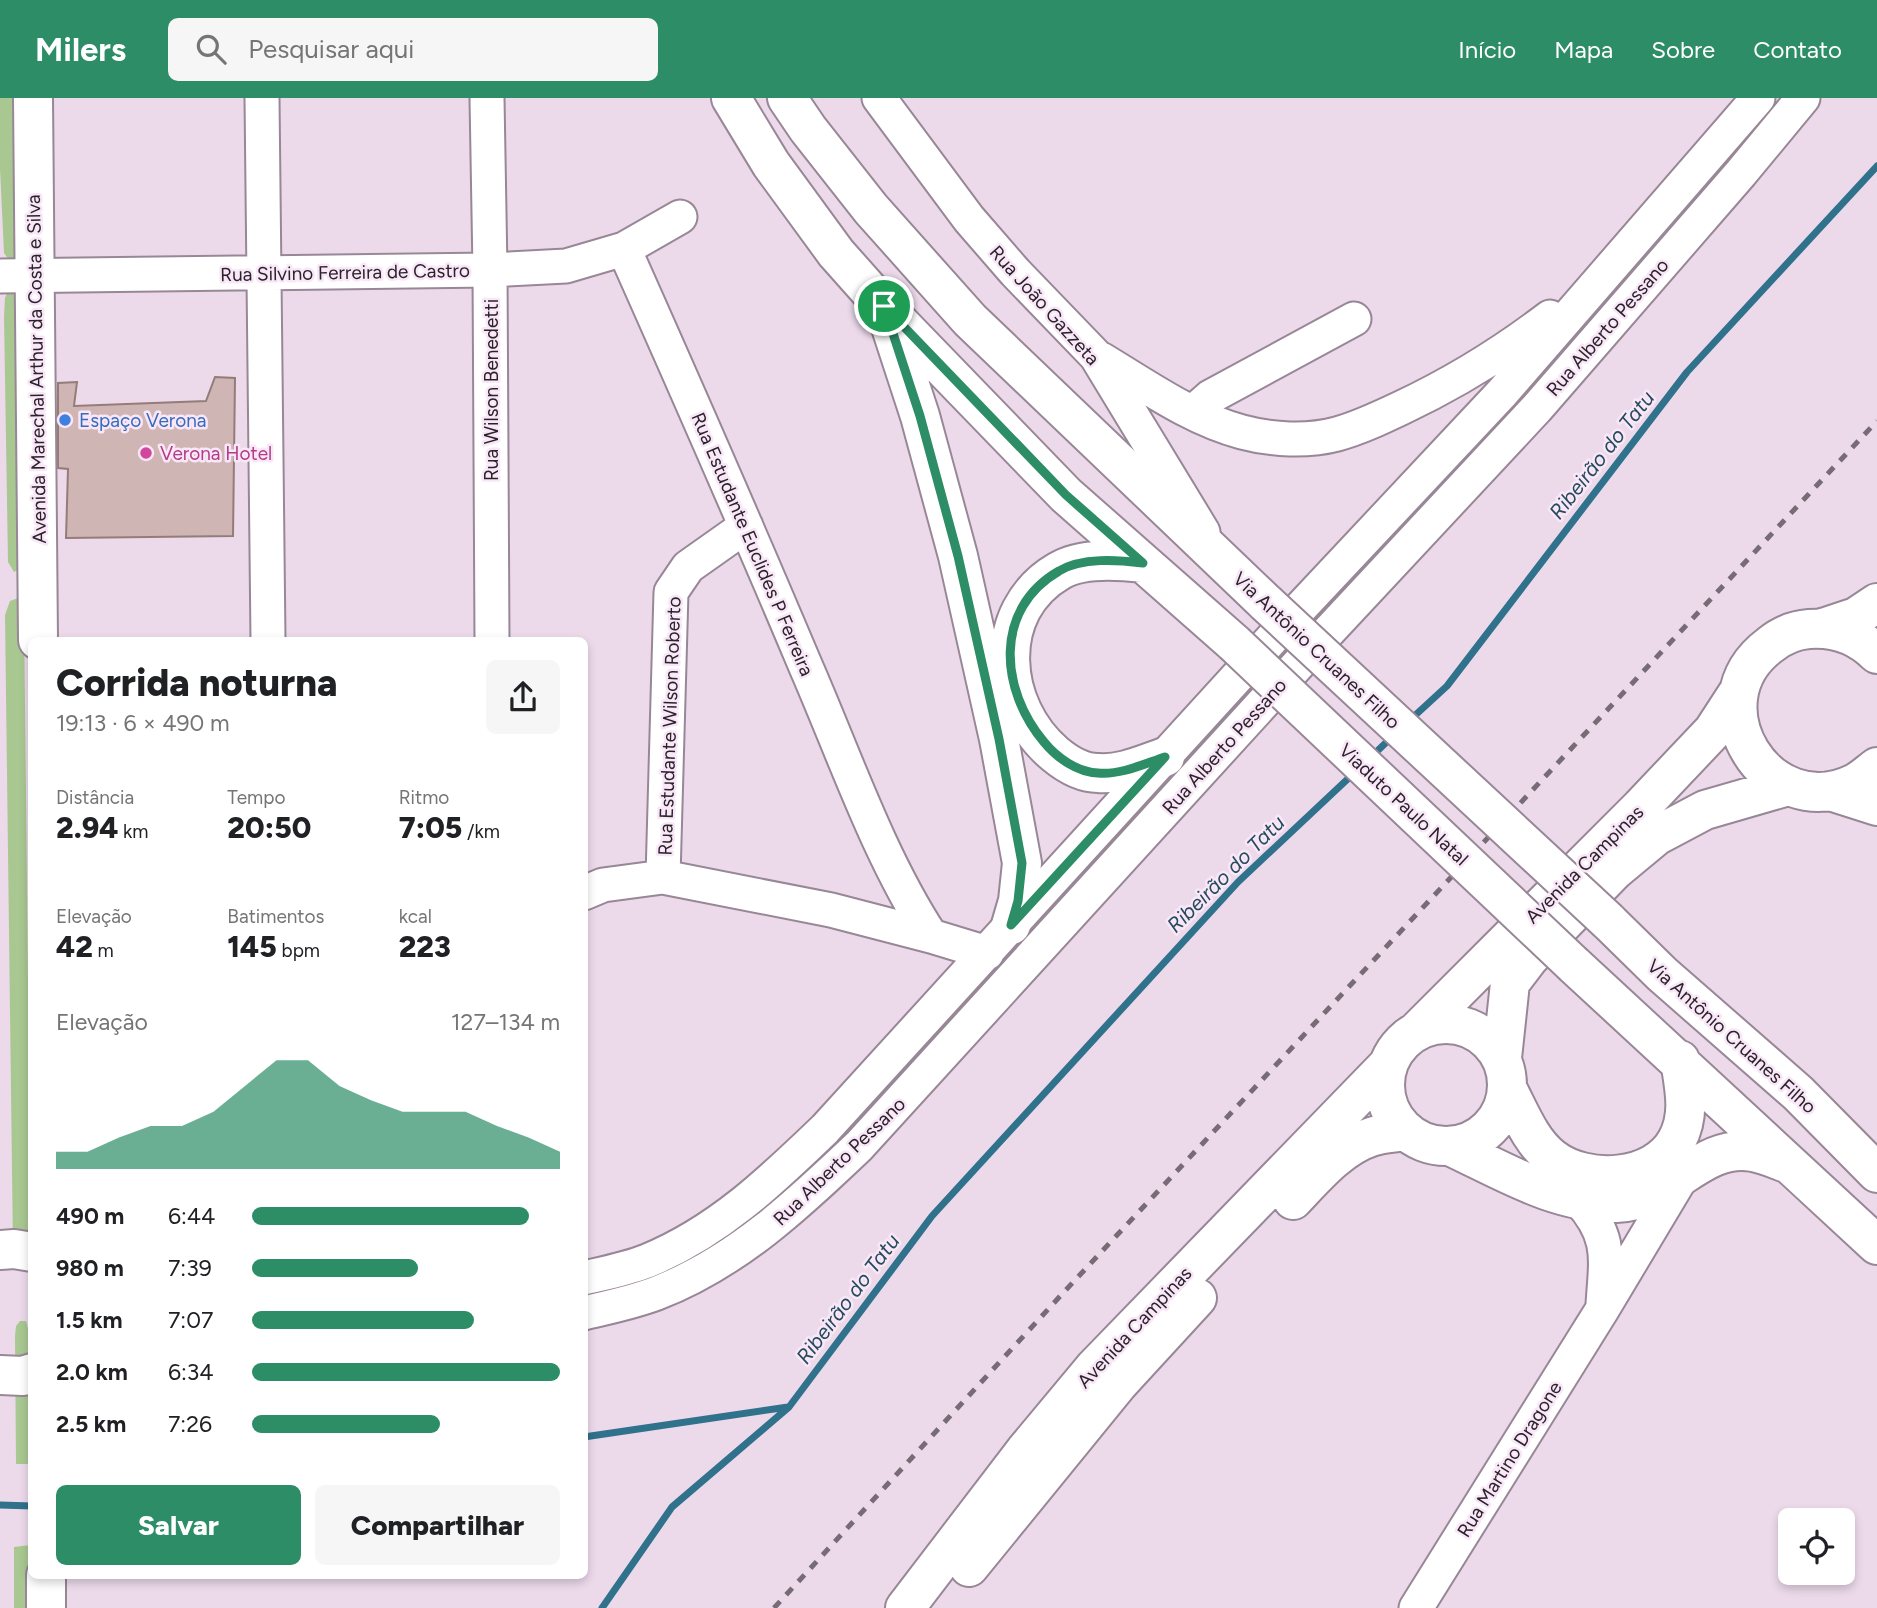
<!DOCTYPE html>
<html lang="pt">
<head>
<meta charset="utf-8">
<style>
  :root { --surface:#fff; --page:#f6f6f6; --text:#202124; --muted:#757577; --accent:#2c8d67 }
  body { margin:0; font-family:Figtree,sans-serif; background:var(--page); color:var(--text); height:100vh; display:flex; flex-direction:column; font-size:26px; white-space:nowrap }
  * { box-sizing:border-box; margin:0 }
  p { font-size:23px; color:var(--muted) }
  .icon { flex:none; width:38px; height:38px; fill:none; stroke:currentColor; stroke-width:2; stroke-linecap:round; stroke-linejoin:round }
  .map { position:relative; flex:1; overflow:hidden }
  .panel { position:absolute; left:28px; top:539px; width:560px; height:942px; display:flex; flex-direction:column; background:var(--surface); border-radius:10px; box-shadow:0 4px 10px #0003 }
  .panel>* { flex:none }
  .controls { position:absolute; left:1778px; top:1410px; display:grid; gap:14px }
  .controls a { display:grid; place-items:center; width:77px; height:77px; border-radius:10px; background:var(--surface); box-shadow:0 4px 10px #0003; font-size:35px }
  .pin { position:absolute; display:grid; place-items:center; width:60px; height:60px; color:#fff; margin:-30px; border:4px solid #fff; border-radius:50%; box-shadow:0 2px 7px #0007 }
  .round { display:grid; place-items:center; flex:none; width:74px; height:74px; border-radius:10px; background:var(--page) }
  .summary { display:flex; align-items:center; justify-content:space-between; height:119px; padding:0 28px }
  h1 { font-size:38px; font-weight:800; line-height:52px }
  .figures { display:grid; grid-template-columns:repeat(3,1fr); gap:10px; height:119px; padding:7px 28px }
  .figures div { display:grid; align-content:center }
  .figures b { font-size:30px; font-weight:800 }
  .figures small { font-size:19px; font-weight:400 }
  .figures p { font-size:19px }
  .chart { height:196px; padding:14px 28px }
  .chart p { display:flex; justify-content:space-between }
  .chart svg { width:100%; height:126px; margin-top:7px; fill:var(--accent); opacity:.7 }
  .action { display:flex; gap:14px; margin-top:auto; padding:14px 28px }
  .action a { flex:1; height:80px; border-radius:10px; background:var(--accent); color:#fff; font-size:28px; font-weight:800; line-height:80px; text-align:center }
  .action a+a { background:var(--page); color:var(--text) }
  ul { padding:0 28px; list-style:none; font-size:23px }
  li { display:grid; grid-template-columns:112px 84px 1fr; align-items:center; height:52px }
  li i { height:18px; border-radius:9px; background:var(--accent) }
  header { display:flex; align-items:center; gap:42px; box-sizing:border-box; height:98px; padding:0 35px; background:var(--accent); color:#fff }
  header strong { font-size:33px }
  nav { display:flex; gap:38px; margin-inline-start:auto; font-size:24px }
  .search { width:490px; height:63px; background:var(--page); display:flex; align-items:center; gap:18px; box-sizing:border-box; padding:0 24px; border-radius:10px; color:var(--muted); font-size:26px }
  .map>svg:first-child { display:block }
  .green { fill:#a9c891 }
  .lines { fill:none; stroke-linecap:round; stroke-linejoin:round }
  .stream { stroke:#30718c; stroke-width:7 }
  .building { fill:#cfb5b3; stroke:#947c79; stroke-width:2 }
  .minor-casing { stroke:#988797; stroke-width:37 }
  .major-casing { stroke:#988797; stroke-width:42 }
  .minor { stroke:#fff; stroke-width:33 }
  .major { stroke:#fff; stroke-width:38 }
  .rail { stroke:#776b76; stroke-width:5; stroke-dasharray:9 9; stroke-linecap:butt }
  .major-bridge-casing { stroke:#988797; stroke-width:42; stroke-linecap:butt }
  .major-bridge { stroke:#fff; stroke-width:38 }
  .route-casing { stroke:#fff; stroke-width:14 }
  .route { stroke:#2c8d67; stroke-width:9 }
  .shop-dot { fill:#3f7fe0; stroke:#f9e7f8; stroke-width:2.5 }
  .hotel-dot { fill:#d1479c; stroke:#f9e7f8; stroke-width:2.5 }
  .labels { text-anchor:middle; stroke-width:5; stroke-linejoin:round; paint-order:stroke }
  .street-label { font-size:19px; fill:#2a232a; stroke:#f9e7f8 }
  .shop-label { font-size:19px; fill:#366cbe; stroke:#f9e7f8; text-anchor:start }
  .hotel-label { font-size:19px; fill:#b23c85; stroke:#f9e7f8; text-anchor:start }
  .water-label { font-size:21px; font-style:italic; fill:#244c5c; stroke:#f9e7f8 }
</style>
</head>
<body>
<header>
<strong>Milers</strong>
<div class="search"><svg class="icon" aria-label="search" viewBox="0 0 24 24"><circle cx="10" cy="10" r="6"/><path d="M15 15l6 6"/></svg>Pesquisar aqui</div>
<nav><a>Início</a><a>Mapa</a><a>Sobre</a><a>Contato</a></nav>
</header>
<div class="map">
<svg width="1877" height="1510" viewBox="0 0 1877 1510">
  <rect width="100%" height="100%" fill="#ecdaeb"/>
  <!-- green -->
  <path class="green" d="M0 0H18L16 161 9 162 4 155 0 71Z
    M8 193 16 194 22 470 14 474 8 464 4 219 5 200Z
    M18 500 24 515 31 1163 13 1152 5 517 10 503Z
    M20 1223H26L30 1238 29 1366H16L15 1238 16 1228Z
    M31 1447 34 1510H14V1449Z"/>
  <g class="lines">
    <!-- stream -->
    <path class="stream" d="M1410 622 1447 588 1687 274 1877 68
      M1372 658 1394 637
      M584 1339 788 1309
      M0 1407 32 1408
      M602 1510 672 1409 789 1309 932 1118 1238 784 1353 676"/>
  </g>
  <!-- building -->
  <path class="building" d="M215 279 235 280 233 438 66 440 68 371 58 370V285L77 284 74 308 206 303Z"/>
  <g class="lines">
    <defs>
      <path id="minor" d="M262 0 268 542
        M487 0 490 172 492 542
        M879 0 969 121 1015 174 1096 258 1203 434
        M624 151C686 290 747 429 806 569 844 656 879 759 931 838
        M0 178 490 172 566 168 624 151 680 119
        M1101 261C1146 288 1192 321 1242 334 1272 342 1307 344 1337 336 1359 330 1380 320 1401 310 1454 285 1503 255 1550 219
        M1193 314 1210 299 1354 221
        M663 779 671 494 688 469 746 428
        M584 795 603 787 663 779 831 812 931 838 987 855
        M1579 1102C1612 1139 1606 1160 1603 1206
        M584 1180C606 1175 627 1171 647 1163 718 1134 771 1083 825 1031L1290 521 1502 295 1758 0
        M584 1215C609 1209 634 1204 657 1195 737 1164 798 1106 859 1048L1315 548 1537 310 1741 75 1803 0
        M1416 1510 1602 1212 1681 1080"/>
      <path id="major" d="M33 0 38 542
        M731 0 771 66 836 155 884 209 1066 397 1234 545
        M787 0 808 31 871 111 970 222 1266 505
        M887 217 920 318 958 458 999 641 1022 765 1018 803 1011 827
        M1143 465C1118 462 1082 459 1059 473 990 513 999 609 1055 656 1067 666 1082 675 1098 675 1121 677 1144 666 1165 659
        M1823 530 1856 519 1877 505
        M1877 556C1858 537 1835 529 1809 531 1795 532 1781 538 1770 547 1692 605 1768 728 1855 685 1863 681 1870 674 1877 669
        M1830 693 1877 708
        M1608 823 1662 876 1798 995 1877 1075
        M1574 867 1877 1147
        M1385 987a61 61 0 1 1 122 0a61 61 0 1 1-122 0Z
        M1419 931 1641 709 1713 633 1739 593
        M1502 960 1510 885 1529 860 1615 772 1656 738 1705 712 1788 688
        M1508 992C1520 1015 1531 1044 1552 1060 1587 1087 1655 1083 1677 1042 1691 1016 1684 989 1680 962
        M1452 1049C1505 1074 1557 1106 1617 1105 1669 1104 1701 1044 1753 1054 1765 1056 1778 1062 1789 1066
        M1293 1102C1315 1079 1340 1049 1371 1039 1382 1035 1394 1035 1405 1033
        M0 1152 14 1151 32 1154
        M0 1277 23 1278 32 1275
        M969 1469 1118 1286 1197 1200
        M46 1477V1510
        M905 1510 1025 1353 1095 1269 1386 969"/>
    </defs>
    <!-- minor casing -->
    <use href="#minor" class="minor-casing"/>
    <!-- major casing -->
    <use href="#major" class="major-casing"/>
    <!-- minor -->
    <use href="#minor" class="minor"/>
    <!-- major -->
    <use href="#major" class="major"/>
    <!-- rail -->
    <path class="rail" d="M774 1510 1063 1195 1877 323"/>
    <defs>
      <path id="major-bridge" d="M1266 505 1608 823
        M1234 545 1574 867"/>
    </defs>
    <!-- major-bridge casing -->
    <use href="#major-bridge" class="major-bridge-casing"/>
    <!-- major-bridge -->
    <use href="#major-bridge" class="major-bridge"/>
  </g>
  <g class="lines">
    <defs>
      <path id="route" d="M884 208 1066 397 1143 465C1118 462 1082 459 1059 473 993 511 1000 592 1044 644 1057 660 1077 674 1098 675 1121 677 1144 666 1165 659L1011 827 1018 803 1022 765 999 641 958 458 920 318Z"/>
    </defs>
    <!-- route casing -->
    <use href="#route" class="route-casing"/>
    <!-- route -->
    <use href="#route" class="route"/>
  </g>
  <!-- markers -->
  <circle class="shop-dot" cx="65" cy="322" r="7"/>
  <circle class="hotel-dot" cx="146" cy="355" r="7"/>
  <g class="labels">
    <!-- street labels -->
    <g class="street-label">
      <text transform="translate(345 174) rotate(-1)" y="7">Rua Silvino Ferreira de Castro</text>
      <text transform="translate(1045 207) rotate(48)" y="7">Rua João Gazzeta</text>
      <text transform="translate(1607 229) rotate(-49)" y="7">Rua Alberto Pessano</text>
      <text transform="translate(36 271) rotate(-91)" y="7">Avenida Marechal Arthur da Costa e Silva</text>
      <text transform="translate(491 292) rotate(-90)" y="7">Rua Wilson Benedetti</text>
      <text transform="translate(753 446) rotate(67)" y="7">Rua Estudante Euclides P Ferreira</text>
      <text transform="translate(1317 552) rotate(43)" y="7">Via Antônio Cruanes Filho</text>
      <text transform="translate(669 628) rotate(-88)" y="7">Rua Estudante Wilson Roberto</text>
      <text transform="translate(1224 648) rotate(-48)" y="7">Rua Alberto Pessano</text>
      <text transform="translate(1404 706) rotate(43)" y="7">Viaduto Paulo Natal</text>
      <text transform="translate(1584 766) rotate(-45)" y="7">Avenida Campinas</text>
      <text transform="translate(1732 938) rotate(42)" y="7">Via Antônio Cruanes Filho</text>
      <text transform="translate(839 1063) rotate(-44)" y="7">Rua Alberto Pessano</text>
      <text transform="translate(1134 1229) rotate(-47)" y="7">Avenida Campinas</text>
      <text transform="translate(1509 1361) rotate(-58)" y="7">Rua Martino Dragone</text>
    </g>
    <!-- shop labels -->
    <g class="shop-label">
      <text x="79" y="329">Espaço Verona</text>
    </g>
    <!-- hotel labels -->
    <g class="hotel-label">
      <text x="160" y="362">Verona Hotel</text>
    </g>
    <!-- water labels -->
    <g class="water-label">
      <text transform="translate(1602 357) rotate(-52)" y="7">Ribeirão do Tatu</text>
      <text transform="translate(1226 776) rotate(-45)" y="7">Ribeirão do Tatu</text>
      <text transform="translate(848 1201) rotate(-53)" y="7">Ribeirão do Tatu</text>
    </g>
  </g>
</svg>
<div class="controls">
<a><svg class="icon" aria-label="locate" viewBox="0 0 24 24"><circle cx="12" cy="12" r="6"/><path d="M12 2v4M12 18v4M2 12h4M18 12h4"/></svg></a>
</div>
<div class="pin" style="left:884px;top:208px;background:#1e9e55"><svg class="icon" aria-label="arrive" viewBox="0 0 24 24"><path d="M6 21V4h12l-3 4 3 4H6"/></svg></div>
<section class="panel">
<div class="summary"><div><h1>Corrida noturna</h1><p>19:13 · 6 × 490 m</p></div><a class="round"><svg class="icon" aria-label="share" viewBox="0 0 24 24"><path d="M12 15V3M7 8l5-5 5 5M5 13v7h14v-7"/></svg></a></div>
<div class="figures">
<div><p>Distância</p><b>2.94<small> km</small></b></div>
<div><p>Tempo</p><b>20:50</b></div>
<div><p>Ritmo</p><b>7:05<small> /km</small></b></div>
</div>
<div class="figures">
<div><p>Elevação</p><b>42<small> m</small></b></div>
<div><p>Batimentos</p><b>145<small> bpm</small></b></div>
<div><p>kcal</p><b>223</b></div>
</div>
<div class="chart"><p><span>Elevação</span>127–134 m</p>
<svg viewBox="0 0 160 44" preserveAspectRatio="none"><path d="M0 44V38L10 38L20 33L30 29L40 29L50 24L60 15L70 6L80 6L90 15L100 20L110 24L120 24L130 24L140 29L150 33L160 38V44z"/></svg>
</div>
<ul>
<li><b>490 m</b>6:44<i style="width:90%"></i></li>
<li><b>980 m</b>7:39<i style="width:54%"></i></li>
<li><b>1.5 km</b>7:07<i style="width:72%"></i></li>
<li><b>2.0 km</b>6:34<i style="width:100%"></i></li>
<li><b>2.5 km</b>7:26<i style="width:61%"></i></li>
</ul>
<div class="action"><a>Salvar</a><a>Compartilhar</a></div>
</section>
</div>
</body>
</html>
